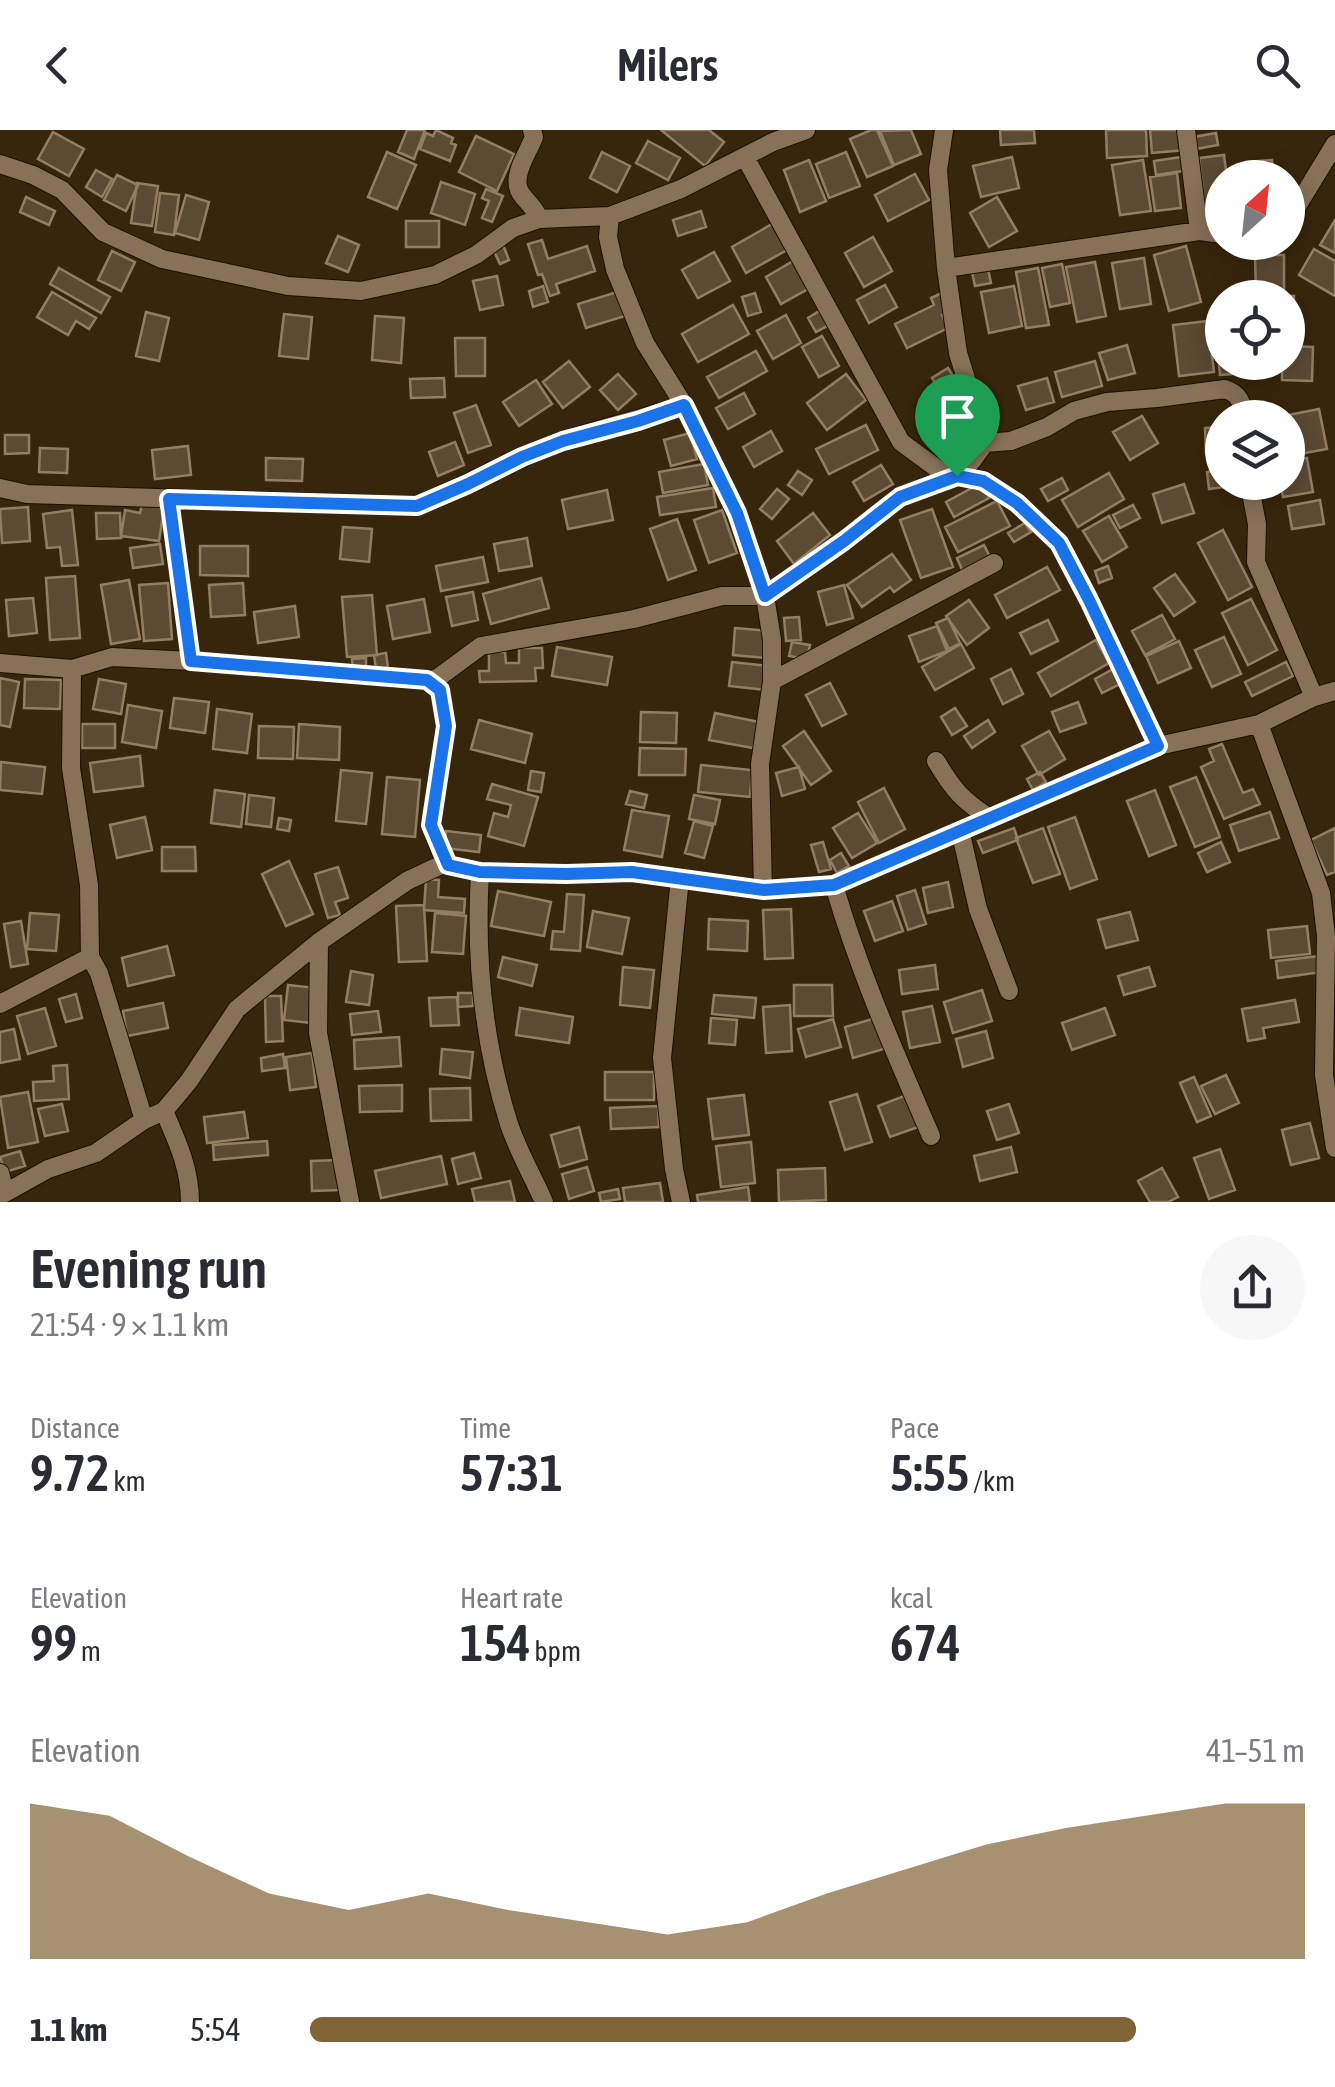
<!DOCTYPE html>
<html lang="en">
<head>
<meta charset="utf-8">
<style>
  :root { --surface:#fff; --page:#f7f7f7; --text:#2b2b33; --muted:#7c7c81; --accent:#816436 }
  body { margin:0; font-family:"Asap Condensed",sans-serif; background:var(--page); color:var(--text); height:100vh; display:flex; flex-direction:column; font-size:38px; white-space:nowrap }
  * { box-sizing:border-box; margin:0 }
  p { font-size:32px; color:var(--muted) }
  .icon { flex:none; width:55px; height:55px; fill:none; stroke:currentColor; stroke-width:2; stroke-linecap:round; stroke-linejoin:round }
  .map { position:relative; height:1072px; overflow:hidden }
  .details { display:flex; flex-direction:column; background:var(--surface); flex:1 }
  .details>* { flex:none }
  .needle { width:65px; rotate:27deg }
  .buttons { position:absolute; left:1205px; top:30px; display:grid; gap:20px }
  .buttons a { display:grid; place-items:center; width:100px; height:100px; border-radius:50%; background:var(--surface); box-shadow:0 5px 25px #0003; font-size:50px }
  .pin { position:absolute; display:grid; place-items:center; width:85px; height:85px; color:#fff; margin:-102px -42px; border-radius:50% 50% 50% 0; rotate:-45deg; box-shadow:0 0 10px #0007 }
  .pin .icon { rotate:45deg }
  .round { display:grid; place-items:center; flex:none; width:105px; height:105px; border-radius:52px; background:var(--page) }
  .overview { display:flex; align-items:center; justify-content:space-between; height:170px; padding:0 30px }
  h1 { font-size:55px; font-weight:600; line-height:75px }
  .figures { display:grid; grid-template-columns:repeat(3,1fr); gap:15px; height:170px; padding:10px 30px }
  .figures div { display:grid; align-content:center }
  .figures b { font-size:50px; font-weight:600 }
  .figures small { font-size:28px; font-weight:400 }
  .figures p { font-size:28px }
  .chart { height:280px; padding:20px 30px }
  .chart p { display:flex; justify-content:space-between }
  .chart svg { width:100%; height:180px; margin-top:10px; fill:var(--accent); opacity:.7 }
  ul { padding:0 30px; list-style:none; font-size:32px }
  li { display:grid; grid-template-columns:160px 120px 1fr; align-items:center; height:75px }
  li i { height:25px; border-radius:12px; background:var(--accent) }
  header { display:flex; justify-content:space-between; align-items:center; height:130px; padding:0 30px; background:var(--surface); font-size:45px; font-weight:600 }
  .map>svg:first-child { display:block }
  .building { fill:#5c4a33; stroke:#947e63; stroke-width:2.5 }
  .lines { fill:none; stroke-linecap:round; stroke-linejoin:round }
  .street-casing { stroke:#1f0e00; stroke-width:20 }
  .street { stroke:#877157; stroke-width:18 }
  .route-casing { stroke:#fff; stroke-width:20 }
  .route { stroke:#1a73e8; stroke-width:12 }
</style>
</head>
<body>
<header><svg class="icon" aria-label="back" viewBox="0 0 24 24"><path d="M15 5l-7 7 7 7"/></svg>Milers<svg class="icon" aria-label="search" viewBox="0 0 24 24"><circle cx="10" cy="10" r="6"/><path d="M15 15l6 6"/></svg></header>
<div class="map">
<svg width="1335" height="1072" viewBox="0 0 1335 1072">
  <rect width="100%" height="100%" fill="#38260c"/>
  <!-- building -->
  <path class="building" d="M407 0H425L414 29 398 22Z
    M436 0 453 8 451 13 456 15 450 31 420 19 426 3 433 6Z
    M661 0H709L724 12 705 36Z
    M871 0H877L893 36 867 47 850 9Z
    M911 0 921 24 894 35 880 1Z
    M1000 0H1034L1035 13 1001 15Z
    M1106 0H1146L1147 26 1107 28Z
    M1150 0H1183L1186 20 1152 23Z
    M53 2 84 19 69 46 38 29Z
    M1216 3 1218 15 1196 19 1193 7Z
    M476 6 514 24 497 61 459 42Z
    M648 11 680 28 668 50 636 33Z
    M387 22 416 35 397 79 368 67Z
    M602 22 630 36 617 62 590 48Z
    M846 22 860 56 829 68 816 34Z
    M1224 25 1227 48H1222V85L1206 87 1199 28Z
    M1188 26 1190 40 1156 45 1154 31Z
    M1012 27 1019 58 981 67 973 36Z
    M809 30 826 71 800 82 784 40Z
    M1143 30 1151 81 1120 85 1112 35Z
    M1272 30 1274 48H1248L1246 32Z
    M96 40 112 49 102 67 86 57Z
    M1177 43 1181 78 1155 81 1150 47Z
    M915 44 929 70 888 91 875 65Z
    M117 45 138 55 126 81 104 70Z
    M441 52 475 64 465 95 431 83Z
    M137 53 158 56 152 96 131 93Z
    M486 59 503 66 492 92 482 88 489 71 482 68Z
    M160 63 179 65 174 105 155 102Z
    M186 65 209 72 199 110 175 103Z
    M26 67 55 81 49 95 20 82Z
    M997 67 1017 101 989 117 970 83Z
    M701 81 706 97 678 106 673 90Z
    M1335 90V123L1320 115Z
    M406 91H439V117H406Z
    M772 94 787 120 746 143 732 117Z
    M338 106 359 115 348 142 326 133Z
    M873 107 892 141 864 157 845 123Z
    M542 110 548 129 587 116 595 141 556 154 559 163 550 166 542 144 538 145 528 114Z
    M503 115 509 130 500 134 493 119Z
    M1186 116 1201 172 1169 181 1154 125Z
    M1314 119 1335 131V166L1299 145Z
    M112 121 135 132 121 161 98 150Z
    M714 122 730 151 698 168 682 140Z
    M1255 125H1284V163H1256Z
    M1144 128 1151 174 1120 179 1112 133Z
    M793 131 808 159 781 174 766 147Z
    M1095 132 1106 186 1077 192 1066 137Z
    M1062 134 1070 173 1050 177 1042 138Z
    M59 138 110 167 101 183 50 154Z
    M1038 138 1049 195 1026 198 1016 142Z
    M988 139 991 153 975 156 972 142Z
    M497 146 503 175 480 180 473 151Z
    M885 155 897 177 869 193 857 170Z
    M543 156 548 172 533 177 529 161Z
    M1014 156 1022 196 989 203 981 162Z
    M52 162 96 188 89 199 76 191 68 205 37 187Z
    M617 162 625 186 586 198 578 174Z
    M755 163 761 182 748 186 742 167Z
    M942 163 951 181 942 185 948 198 907 218 895 194 934 175 931 168Z
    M1255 165 1294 166V187H1288V168H1255Z
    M733 175 749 204 698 232 682 204Z
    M821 180 829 195 816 202 808 188Z
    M146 182 169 188 159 231 136 226Z
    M284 184 312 187 308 229 279 226Z
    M786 185 801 213 773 229 757 201Z
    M375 186 404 188 401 233 372 230Z
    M1208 191 1214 242 1179 246 1173 195Z
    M822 206 839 236 819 247 802 217Z
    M455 208H485V246H456Z
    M1217 213H1222V232H1247L1248 243 1220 245Z
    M1127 215 1135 243 1108 250 1099 223Z
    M1288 216 1313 217 1312 251 1282 250V232H1288Z
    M756 221 767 241 719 268 707 247Z
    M569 231 590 257 563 278 543 252Z
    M1095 231 1102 256 1062 267 1055 242Z
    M948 238 959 255 944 266 932 248Z
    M618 244 636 264 618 280 600 260Z
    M846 244 866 270 827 300 807 273Z
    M444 248 445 267 411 268 410 249Z
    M1047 248 1054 272 1026 280 1018 256Z
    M536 250 552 274 519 296 503 272Z
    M744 263 755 284 728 299 716 278Z
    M476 275 491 315 468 323 454 283Z
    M1319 279 1327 319 1288 326V288H1273Z
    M1142 286 1158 313 1130 330 1113 302Z
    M866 295 878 320 829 344 816 319Z
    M1222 297V322L1206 323 1205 298Z
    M771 301 782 321 754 337 743 317Z
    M690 303 697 329 671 336 664 310Z
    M5 305H29V323L5 324Z
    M455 312 464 335 438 346 429 322Z
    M188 316 191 345 155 349 152 320Z
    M40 318 68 319 67 343 39 342Z
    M266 328 303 329 302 351 266 350Z
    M1307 328 1313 362 1283 367 1280 352H1288V331Z
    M704 334 708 355 663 363 659 342Z
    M881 335 893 354 864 371 853 352Z
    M1222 340V352H1232V356L1209 359 1207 342Z
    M798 341 812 350 802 365 788 355Z
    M1109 343 1124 369 1078 397 1062 370Z
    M1062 348 1068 360 1048 371 1041 359Z
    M981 353 989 368 954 387 946 372Z
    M1184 354 1194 383 1162 393 1153 364Z
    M713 358 716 377 660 385 657 367Z
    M777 359 789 369 772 389 760 379Z
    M607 360 613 390 568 399 562 370Z
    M1320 370 1324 394 1292 399 1288 376Z
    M997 371 1010 396 958 422 945 397Z
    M142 374 164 378 159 411 121 406 125 380 140 383Z
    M1133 375 1140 388 1120 398 1113 385Z
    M28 377 30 411 2 413 0 379Z
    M932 379 953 437 921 448 900 390Z
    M72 380 78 435 62 436 60 417 47 418 43 384Z
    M722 380 737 423 709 433 694 390Z
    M96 383H120L121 408 97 409Z
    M813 383 830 405 794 434 777 411Z
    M1109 386 1127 417 1102 432 1083 401Z
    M677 389 696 440 668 450 650 399Z
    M1025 393 1031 402 1014 412 1008 403Z
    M343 397 372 399 369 432 340 429Z
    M1223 400 1252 457 1228 470 1198 413Z
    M527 408 532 436 499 441 494 414Z
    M160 414 163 434 133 438 130 418Z
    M984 415 991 429 963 442 957 428Z
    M200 416H248V446L200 445Z
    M892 424 911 450 894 462 890 457 862 477 847 455Z
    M483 427 488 452 441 461 436 436Z
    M1108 436 1112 448 1099 453 1095 441Z
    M1047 437 1060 460 1007 488 995 465Z
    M1175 444 1195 472 1174 486 1154 458Z
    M75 446 80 508 50 510 46 448Z
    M541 448 549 478 491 494 483 464Z
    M129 450 140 509 111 514 101 455Z
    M168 453 172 509 144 511 139 455Z
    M243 453 245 485 211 487 209 455Z
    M844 455 853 488 827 495 818 462Z
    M473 462 478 490 452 496 446 467Z
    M372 465 377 525 347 527 342 467Z
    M33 468 37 503 9 506 6 470Z
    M424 469 430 502 393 509 387 476Z
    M1251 469 1277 520 1248 535 1222 483Z
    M969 470 989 498 967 515 946 486Z
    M295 476 299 507 258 513 254 482Z
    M1162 485 1175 509 1145 525 1132 501Z
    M799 487 801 510 786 511 784 488Z
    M948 488 960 513 949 519 936 493Z
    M1048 490 1058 511 1031 524 1020 503Z
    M937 496 947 521 919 532 909 506Z
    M735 498 769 501 766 528 733 525Z
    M1224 507 1241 544 1212 557 1195 520Z
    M1096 510 1109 533 1051 566 1038 543Z
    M1179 511 1191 538 1158 553 1146 526Z
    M792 512 810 515 807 529 789 526Z
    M961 514 974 538 935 560 922 537Z
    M557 517 612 527 607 555 552 546Z
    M519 518H542L543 538H535L536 551 480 552 479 541H489V522H505L506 533H519Z
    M386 523 388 538 376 539 374 525Z
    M366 528V539L353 540 352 529Z
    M732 532 769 536 766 560 729 556Z
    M1286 532 1293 546 1252 566 1245 552Z
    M1011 539 1023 564 1003 574 991 549Z
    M1113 539 1120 554 1102 563 1095 549Z
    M0 548 19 552 10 597 0 595Z
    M25 549 61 550 60 579 24 578Z
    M99 549 126 554 121 584 93 579Z
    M830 553 846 584 822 596 806 565Z
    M174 568 209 572 205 603 170 598Z
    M1078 572 1086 593 1060 602 1052 582Z
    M128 575 162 581 156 618 122 612Z
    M955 578 967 596 952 605 941 587Z
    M217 579 252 584 247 623 213 619Z
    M641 582 677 583 676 613 640 612Z
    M715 583 759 592 753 618 709 610Z
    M479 590 532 604 525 633 471 619Z
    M988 590 995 602 972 618 964 606Z
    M82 594H115V618H82Z
    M299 594 340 597 339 630 297 628Z
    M259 596 294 597 293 629 258 628Z
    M804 601 831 641 811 655 783 616Z
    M1049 601 1065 629 1039 645 1022 616Z
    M1222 614 1243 663 1253 659 1260 674 1224 689 1201 637 1214 631 1209 619Z
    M640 618 686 619 685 645H639Z
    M140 626 143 656 94 662 90 633Z
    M1 632 45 637 42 664 0 660Z
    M701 635 752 640 750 667 698 662Z
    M799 637 805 659 782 666 776 643Z
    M341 640 372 643 366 694 336 691Z
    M531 641 544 643 541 662 528 660Z
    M1040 642 1046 652 1033 660 1027 649Z
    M387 647 420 650 415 707 382 704Z
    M1196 647 1220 707 1195 717 1170 657Z
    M492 654 538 667 524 716 488 706 494 683 508 687 511 675 487 669Z
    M884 658 905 699 879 713 858 672Z
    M215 660 245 664 241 697 211 693Z
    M1155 660 1176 715 1149 726 1127 671Z
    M630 661 647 665 644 678 626 674Z
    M249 665 274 668 271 697 246 694Z
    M694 665 720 670 715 694 689 689Z
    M632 680 669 686 662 727 624 720Z
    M1270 682 1279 708 1239 721 1230 695Z
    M858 683 877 713 852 728 833 698Z
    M145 687 152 720 117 728 110 695Z
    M1075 687 1097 749 1070 759 1048 697Z
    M279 688 291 690 289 701 277 699Z
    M694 691 713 696 704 728 685 723Z
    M1014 698 1018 710 983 723 978 711Z
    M1043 698 1060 744 1033 753 1016 708Z
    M1335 698V742L1327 745 1311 710Z
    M446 701 481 705 479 722 444 718Z
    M823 712 831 739 819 742 811 715Z
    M1221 712 1230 732 1207 742 1198 723Z
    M162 717H195L196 741H162Z
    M841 723 849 736 837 743 830 730Z
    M289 731 313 784 286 796 262 744Z
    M338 737 348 768 335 772 340 785 328 788 315 744Z
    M426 749 439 750 438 767 465 769 464 783 424 780Z
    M948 752 953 777 928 783 923 758Z
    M915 760 926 794 908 800 897 766Z
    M498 761 551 772 544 806 491 796Z
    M567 764 584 765 580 821 551 819 553 801 564 802Z
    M892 771 903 801 875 811 864 781Z
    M424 775 427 831 399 832 396 776Z
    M791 779 793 828 765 829 763 780Z
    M593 781 629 788 622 824 587 817Z
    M1130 782 1138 810 1106 818 1098 790Z
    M30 783 59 785 56 821 27 819Z
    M435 783 466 786 463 824 432 822Z
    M709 789 748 791 747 821 708 819Z
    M21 791 28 834 11 837 4 794Z
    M1307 796 1310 824 1271 828 1268 800Z
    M167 816 174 845 128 856 122 828Z
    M1320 826 1322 842 1278 848 1276 831Z
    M503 827 537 835 532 856 498 847Z
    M935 835 938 859 902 864 899 840Z
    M623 837 654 840 650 878 620 875Z
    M1149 837 1155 856 1124 865 1118 846Z
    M351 841 373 845 369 875 346 872Z
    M288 855 316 858 312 893 284 890Z
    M794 855H832L833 886H794Z
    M982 860 992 891 953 903 944 872Z
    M458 863H473V876L458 877Z
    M76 864 82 888 66 892 59 869Z
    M714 865 756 868 754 888 712 884Z
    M265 866H281L283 911 266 912Z
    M457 867 459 895 431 896 429 868Z
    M1295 870 1299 892 1263 898 1265 908 1248 911 1242 879Z
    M163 873 168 898 127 906 123 881Z
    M790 875 792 921 766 923 763 877Z
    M932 876 940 912 910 918 903 882Z
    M45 878 56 916 28 924 17 886Z
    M520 878 573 887 569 913 516 905Z
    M1105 878 1115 905 1072 920 1062 893Z
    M378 881 381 902 352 905 350 884Z
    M879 887 887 918 853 928 845 897Z
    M711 888 737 890 735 915 709 913Z
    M833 889 841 917 806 927 798 899Z
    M14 899 20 929 0 933V902Z
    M986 901 993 928 963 937 956 909Z
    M399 907 401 936 355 939 354 910Z
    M442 919 473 922 470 948 440 944Z
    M312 923 316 957 290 960 286 927Z
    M283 924 285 938 262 941 261 928Z
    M67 935 69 969 34 971 33 952 54 951 53 936Z
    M605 942H654V970H605Z
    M1226 945 1239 973 1215 984 1201 956Z
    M1194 947 1211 986 1197 992 1180 953Z
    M402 955V981L360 982 359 956Z
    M470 958 471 990 431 991 430 959Z
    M28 962 38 1012 8 1018 0 967Z
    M912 963 924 995 890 1007 878 976Z
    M857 964 872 1012 845 1020 830 972Z
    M744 965 749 1005 713 1009 708 969Z
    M62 974 68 1001 45 1006 38 979Z
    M1009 974 1019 1003 997 1010 987 981Z
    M658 976 659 997 611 999 610 978Z
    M244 982 248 1008 207 1013 204 987Z
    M1310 993 1319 1028 1291 1035 1282 1000Z
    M579 997 587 1029 560 1037 551 1005Z
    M267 1011 268 1025 214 1030 213 1015Z
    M751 1012 755 1053 721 1057 716 1016Z
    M1011 1017 1017 1042 980 1051 974 1026Z
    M1220 1019 1235 1060 1209 1069 1194 1028Z
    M20 1021 25 1036 5 1042 0 1027Z
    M474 1023 481 1048 458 1054 452 1029Z
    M441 1026 447 1054 381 1068 375 1041Z
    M339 1030 340 1060 312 1061 311 1031Z
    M587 1037 594 1061 569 1069 562 1044Z
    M825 1038 826 1070 779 1072 778 1040Z
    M1162 1038 1178 1067 1168 1072H1150L1138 1051Z
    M510 1051 515 1072H475L472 1059Z
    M660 1053 663 1072H625L623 1058Z
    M748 1057 750 1072H698L697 1065Z
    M618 1059 620 1069 601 1072 599 1063Z"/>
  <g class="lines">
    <defs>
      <path id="street" d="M532 0 534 7C528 23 511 46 520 62 526 72 535 77 539 89
        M944 0 938 40 946 138 958 223 972 268 984 297 985 313
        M1186 0 1199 101
        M745 27 901 312 939 340 983 351 1017 373 1059 413 1089 470 1158 616
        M0 34 33 45 62 60 103 102 162 129 288 156 361 161 435 145 476 125 513 98 539 89 610 86 681 59 773 12 806 0
        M610 86 608 107 615 139 645 213 684 275 737 383 765 466 772 510V551L760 634 763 760
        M1288 91 1335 14
        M946 138 1199 101 1222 104
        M1249 352 1257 394 1256 432 1314 567
        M0 358 27 364 417 376C464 356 510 331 558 313 599 298 643 289 684 275
        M191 531 427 550 440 560 446 596 431 695 445 733
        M0 533 72 539 112 527 191 531 169 369
        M72 539 71 638 89 755 90 827 99 843 144 990
        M429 551 439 547 481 516 634 489 722 466H765L844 411 900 367 957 346 972 331 985 313 1011 311 1047 297 1074 281 1107 272 1157 268 1225 259C1240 264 1242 272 1243 288
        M772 551 994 433
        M1259 594 1321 763 1326 806 1324 945 1335 1018
        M936 631C954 661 962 670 991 689
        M960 700 978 779 1009 861
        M480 742C475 827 483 912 509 994 518 1021 533 1047 544 1072
        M680 748 662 928 674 1039 681 1072
        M834 755C859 841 895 923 931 1006
        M319 812 318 903 350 1072
        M0 874 90 827
        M164 981C177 1011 190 1038 190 1072
        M0 1043 5 1063
        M0 1063H5L48 1039 96 1023 144 990 164 981 189 951 237 879 319 812 407 751 445 733 448 735 480 742 567 744 632 742 763 760 834 755 1158 616 1259 594 1314 567 1335 561"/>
    </defs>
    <!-- street casing -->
    <use href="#street" class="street-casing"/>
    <!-- street -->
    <use href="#street" class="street"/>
  </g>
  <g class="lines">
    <defs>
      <path id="route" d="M684 275 737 383 765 466 844 411 900 367 957 346 983 351 1017 373 1059 413 1089 470 1158 616 834 755 764 760 632 742 566 744 480 742 448 735 431 695 446 596 440 560 427 550 191 531 169 369 417 376 468 354 522 327 563 311 638 291Z"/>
    </defs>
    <!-- route casing -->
    <use href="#route" class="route-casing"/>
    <!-- route -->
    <use href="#route" class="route"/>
  </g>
</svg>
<div class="buttons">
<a><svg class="needle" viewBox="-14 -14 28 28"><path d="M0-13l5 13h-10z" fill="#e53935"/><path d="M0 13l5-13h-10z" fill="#7c7c81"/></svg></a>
<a><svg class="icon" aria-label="locate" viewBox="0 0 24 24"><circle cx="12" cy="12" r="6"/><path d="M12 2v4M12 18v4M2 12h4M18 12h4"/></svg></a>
<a><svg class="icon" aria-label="layers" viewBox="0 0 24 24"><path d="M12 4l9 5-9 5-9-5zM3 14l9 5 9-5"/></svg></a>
</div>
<div class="pin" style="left:957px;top:346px;background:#1e9e55"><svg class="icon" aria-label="arrive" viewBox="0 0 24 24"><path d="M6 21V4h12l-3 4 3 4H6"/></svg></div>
</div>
<section class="details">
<div class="overview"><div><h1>Evening run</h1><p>21:54 · 9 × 1.1 km</p></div><a class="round"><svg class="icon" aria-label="share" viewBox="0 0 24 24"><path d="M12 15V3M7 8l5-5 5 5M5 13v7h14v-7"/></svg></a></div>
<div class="figures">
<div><p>Distance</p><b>9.72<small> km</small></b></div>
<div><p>Time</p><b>57:31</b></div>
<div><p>Pace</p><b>5:55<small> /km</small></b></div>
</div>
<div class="figures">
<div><p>Elevation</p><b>99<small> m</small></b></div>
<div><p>Heart rate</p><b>154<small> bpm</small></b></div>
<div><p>kcal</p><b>674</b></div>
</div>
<div class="chart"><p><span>Elevation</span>41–51 m</p>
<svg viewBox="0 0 160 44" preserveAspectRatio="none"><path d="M0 44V6L10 9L20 19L30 28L40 32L50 28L60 32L70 35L80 38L90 35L100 28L110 22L120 16L130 12L140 9L150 6L160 6V44z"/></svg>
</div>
<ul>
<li><b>1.1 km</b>5:54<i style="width:83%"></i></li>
</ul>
</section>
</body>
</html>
